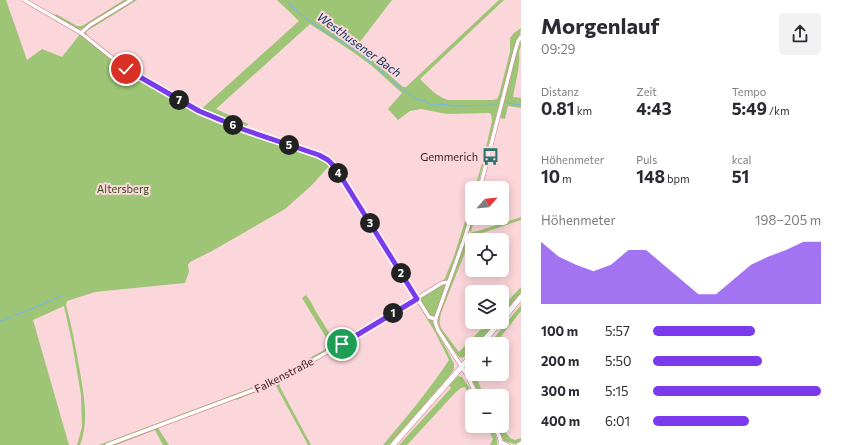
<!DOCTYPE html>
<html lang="de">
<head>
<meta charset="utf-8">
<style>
  :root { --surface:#fff; --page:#f2f2f3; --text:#2b2b33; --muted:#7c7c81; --accent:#7c3aed }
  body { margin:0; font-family:Commissioner,sans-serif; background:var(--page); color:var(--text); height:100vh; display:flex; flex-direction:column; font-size:15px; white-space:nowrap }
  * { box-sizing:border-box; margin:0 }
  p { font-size:13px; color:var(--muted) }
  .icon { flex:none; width:22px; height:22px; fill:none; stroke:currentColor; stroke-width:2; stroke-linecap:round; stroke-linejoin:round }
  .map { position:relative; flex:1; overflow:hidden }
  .side { display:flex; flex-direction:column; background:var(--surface); width:320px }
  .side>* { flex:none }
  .needle { width:26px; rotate:63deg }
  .tools { position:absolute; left:465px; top:181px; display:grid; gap:8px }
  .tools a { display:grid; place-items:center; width:44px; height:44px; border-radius:6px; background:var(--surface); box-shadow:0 2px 10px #0003; font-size:20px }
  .pin { position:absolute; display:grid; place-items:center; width:34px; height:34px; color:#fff; margin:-17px; border:2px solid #fff; border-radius:50%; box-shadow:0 1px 4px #0007 }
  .km { position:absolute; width:20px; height:20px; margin:-10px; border-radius:50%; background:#222; color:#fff; font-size:11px; line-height:20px; text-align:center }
  .round { display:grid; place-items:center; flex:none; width:42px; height:42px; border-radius:6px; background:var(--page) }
  .head { display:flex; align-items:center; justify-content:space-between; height:68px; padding:0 20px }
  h1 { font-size:22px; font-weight:700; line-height:30px }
  .figures { display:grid; grid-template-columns:repeat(3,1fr); gap:6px; height:68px; padding:4px 20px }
  .figures div { display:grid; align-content:center }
  .figures b { font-size:17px; font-weight:700 }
  .figures small { font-size:11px; font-weight:400 }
  .figures p { font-size:11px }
  .chart { height:112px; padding:8px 20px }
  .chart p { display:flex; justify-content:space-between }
  .chart svg { width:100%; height:72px; margin-top:4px; fill:var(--accent); opacity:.7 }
  ul { padding:0 20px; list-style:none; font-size:13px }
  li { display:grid; grid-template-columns:64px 48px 1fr; align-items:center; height:30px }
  li i { height:10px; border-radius:5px; background:var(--accent) }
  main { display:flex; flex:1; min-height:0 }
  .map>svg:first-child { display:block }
  .green { fill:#9dc575 }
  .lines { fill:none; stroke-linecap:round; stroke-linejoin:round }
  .stream { stroke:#71b4fa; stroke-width:1 }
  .street-casing { stroke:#ca7783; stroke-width:4.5 }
  .secondary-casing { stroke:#ca7783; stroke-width:6 }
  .street { stroke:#fff; stroke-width:3.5 }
  .secondary { stroke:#fff; stroke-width:5 }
  .route-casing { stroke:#fff; stroke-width:8 }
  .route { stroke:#7c3aed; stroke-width:5 }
  .labels { text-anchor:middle; stroke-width:4; stroke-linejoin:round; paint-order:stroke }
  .poi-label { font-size:11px; fill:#3b1a1f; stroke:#fbd6da; text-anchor:end }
  .park-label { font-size:11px; fill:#344f13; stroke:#fbd6da }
  .street-label { font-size:11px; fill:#3b1a1f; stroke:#fbd6da }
  .water-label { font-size:12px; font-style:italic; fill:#00325d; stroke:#fbd6da }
</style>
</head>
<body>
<main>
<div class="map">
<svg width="521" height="445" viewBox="0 0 521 445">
  <rect width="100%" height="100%" fill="#fbd6da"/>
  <!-- green -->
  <path class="green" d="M0 0H6L27 60 42 49 62 57 80 34 125 70 161 91 198 112 299 21 277 0H392L356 47 368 56 403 87H406L499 0H504L420 79C428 87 437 97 448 100H492L497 99 499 95 510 52V38L514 33 521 28C521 34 517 39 515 45L477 188H475L484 156 492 121 491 114 489 113 447 114 421 109 410 111 398 120 388 109 402 93 372 66 353 52 310 24 216 109 248 124 245 129 319 156 326 160 334 169 414 296 413 300 342 343 269 383 105 445H99L259 385 272 379 324 350 330 344 302 298 306 295 311 302 315 310 328 331 334 344 412 298V297L340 181 329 166 311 186 285 209 212 251 190 262 188 265 189 272 185 283 124 289 95 292 67 301 66 305C72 327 76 349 80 372 84 395 89 422 80 445H77L82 427 81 395 72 342 64 306 33 320 69 445H0Z
    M124 0H129L82 29 78 30 54 16 56 14 77 26H82Z
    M132 0H137L87 31 86 33 89 37 85 34V32L91 26Z
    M521 41V46L519 52C521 61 515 86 513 97L521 98V108L508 106 505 119 500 118 516 54Z
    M472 199V207L463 237 449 278 446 281 441 283 445 278 454 256Z
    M521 217V220L479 234 470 236 466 250 441 313C440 319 439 322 441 328L459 352 488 322H496L477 344H472V349L468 354 462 358 459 357C450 345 437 332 438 316L467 235 470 234 471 232 469 231 472 218H475L471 232 478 231Z
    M444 284 445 286 435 315 434 316H430L420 299 421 297Z
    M521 287V293L502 315V307Z
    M415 303 412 304 345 344 279 382 280 387 311 445H308L275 384 236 400V399L279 382 280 380 344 344 411 304 416 303H418L428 317 433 321 436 331 446 348 454 364V368L453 371 445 381 389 445H383C406 418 429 390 449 360L435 332 418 304Z
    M521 305V311L495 344H489Z
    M472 360V374H475L484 396H480C477 389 467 373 469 366 469 363 470 362 472 360Z
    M458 376 462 377 475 396H472V399L465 387 461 388 456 392 407 445H399L451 388 449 386Z
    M487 426H491C495 432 498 438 497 445H490L493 439Z
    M496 426H501L510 438 515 440 521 438V442L514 444 504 441Z
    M158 428 169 445H163L155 430 116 445H112Z"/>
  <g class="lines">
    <!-- stream -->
    <path class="stream" d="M285 0 303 16 321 29 360 53 403 90 419 100H424L431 105H435L441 104 456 106 496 105
      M507 103 521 105
      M0 321 31 309 61 296"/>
    <defs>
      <path id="street" d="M24 0 81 33 126 69 199 111 245 130 319 155 328 159 335 167 429 317 435 319
        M81 33 90 25 131 0
        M480 188 514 55 518 41 521 37
        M472 214 465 237 437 315 435 322 438 330 467 375 477 396
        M494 426C497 432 502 438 500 445
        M501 442 507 445
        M107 445 270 384 342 344 442 283 449 282
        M518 445 521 443"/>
      <path id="secondary" d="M502 320 521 297
        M481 344 500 322
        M393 445 472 355"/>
    </defs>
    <!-- street casing -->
    <use href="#street" class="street-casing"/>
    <!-- secondary casing -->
    <use href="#secondary" class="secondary-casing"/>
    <!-- street -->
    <use href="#street" class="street"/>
    <!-- secondary -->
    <use href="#secondary" class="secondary"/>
  </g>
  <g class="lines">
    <defs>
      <path id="route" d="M126 69 199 111 245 130 319 155 328 160 335 167 417 299 342 344"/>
    </defs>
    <!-- route casing -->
    <use href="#route" class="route-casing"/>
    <!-- route -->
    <use href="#route" class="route"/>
  </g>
  <!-- icons -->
  <defs>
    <symbol id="bus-bare" viewBox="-9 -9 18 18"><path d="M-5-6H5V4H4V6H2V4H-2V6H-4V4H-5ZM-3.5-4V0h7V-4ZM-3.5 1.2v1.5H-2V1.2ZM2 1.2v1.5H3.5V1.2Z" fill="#2b7470" stroke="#fbd6da" stroke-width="2.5" paint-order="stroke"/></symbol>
  </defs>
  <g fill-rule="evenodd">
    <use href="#bus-bare" x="478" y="144" width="25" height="25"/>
  </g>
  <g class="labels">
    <!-- poi labels -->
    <g class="poi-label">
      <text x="478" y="161">Gemmerich</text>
    </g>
    <!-- park labels -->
    <g class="park-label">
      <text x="123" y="193">Altersberg</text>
    </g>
    <!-- street labels -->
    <g class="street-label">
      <text transform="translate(284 375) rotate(-27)" y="4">Falkenstraße</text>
    </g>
    <!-- water labels -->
    <g class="water-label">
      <text transform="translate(359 45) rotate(36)" y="4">Westhusener Bach</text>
    </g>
  </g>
</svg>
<div class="tools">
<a><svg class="needle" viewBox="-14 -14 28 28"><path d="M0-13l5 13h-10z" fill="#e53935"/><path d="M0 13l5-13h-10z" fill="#7c7c81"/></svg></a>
<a><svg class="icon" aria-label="locate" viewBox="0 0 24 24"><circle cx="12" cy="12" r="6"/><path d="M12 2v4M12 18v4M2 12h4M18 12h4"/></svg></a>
<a><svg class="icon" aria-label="layers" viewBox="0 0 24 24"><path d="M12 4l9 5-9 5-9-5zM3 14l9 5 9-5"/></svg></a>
<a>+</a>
<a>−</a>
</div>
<div class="pin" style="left:342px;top:344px;background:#1e9e55"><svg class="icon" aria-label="arrive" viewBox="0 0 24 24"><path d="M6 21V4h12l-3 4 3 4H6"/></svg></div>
<div class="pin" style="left:126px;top:69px;background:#d93025"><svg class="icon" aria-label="check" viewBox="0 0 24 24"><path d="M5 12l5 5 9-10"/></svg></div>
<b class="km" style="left:393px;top:313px">1</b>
<b class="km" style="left:401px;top:273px">2</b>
<b class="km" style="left:370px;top:223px">3</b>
<b class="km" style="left:338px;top:173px">4</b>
<b class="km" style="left:289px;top:145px">5</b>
<b class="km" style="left:233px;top:125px">6</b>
<b class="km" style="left:179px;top:100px">7</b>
</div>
<section class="side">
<div class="head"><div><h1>Morgenlauf</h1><p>09:29</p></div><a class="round"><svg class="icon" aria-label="share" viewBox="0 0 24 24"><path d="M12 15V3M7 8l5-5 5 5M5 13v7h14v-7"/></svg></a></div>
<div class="figures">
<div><p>Distanz</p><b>0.81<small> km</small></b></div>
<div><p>Zeit</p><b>4:43</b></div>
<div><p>Tempo</p><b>5:49<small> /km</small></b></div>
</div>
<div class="figures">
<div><p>Höhenmeter</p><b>10<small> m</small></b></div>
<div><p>Puls</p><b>148<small> bpm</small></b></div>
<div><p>kcal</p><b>51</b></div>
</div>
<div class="chart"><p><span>Höhenmeter</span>198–205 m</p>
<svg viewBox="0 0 160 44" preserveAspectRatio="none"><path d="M0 44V6L10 15L20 20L30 24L40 20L50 11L60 11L70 20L80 29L90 38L100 38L110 29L120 20L130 15L140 11L150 6L160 6V44z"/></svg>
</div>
<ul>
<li><b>100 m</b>5:57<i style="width:61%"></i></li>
<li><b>200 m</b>5:50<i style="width:65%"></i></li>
<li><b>300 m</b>5:15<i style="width:100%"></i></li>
<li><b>400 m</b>6:01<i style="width:57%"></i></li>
</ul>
</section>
</main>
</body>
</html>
